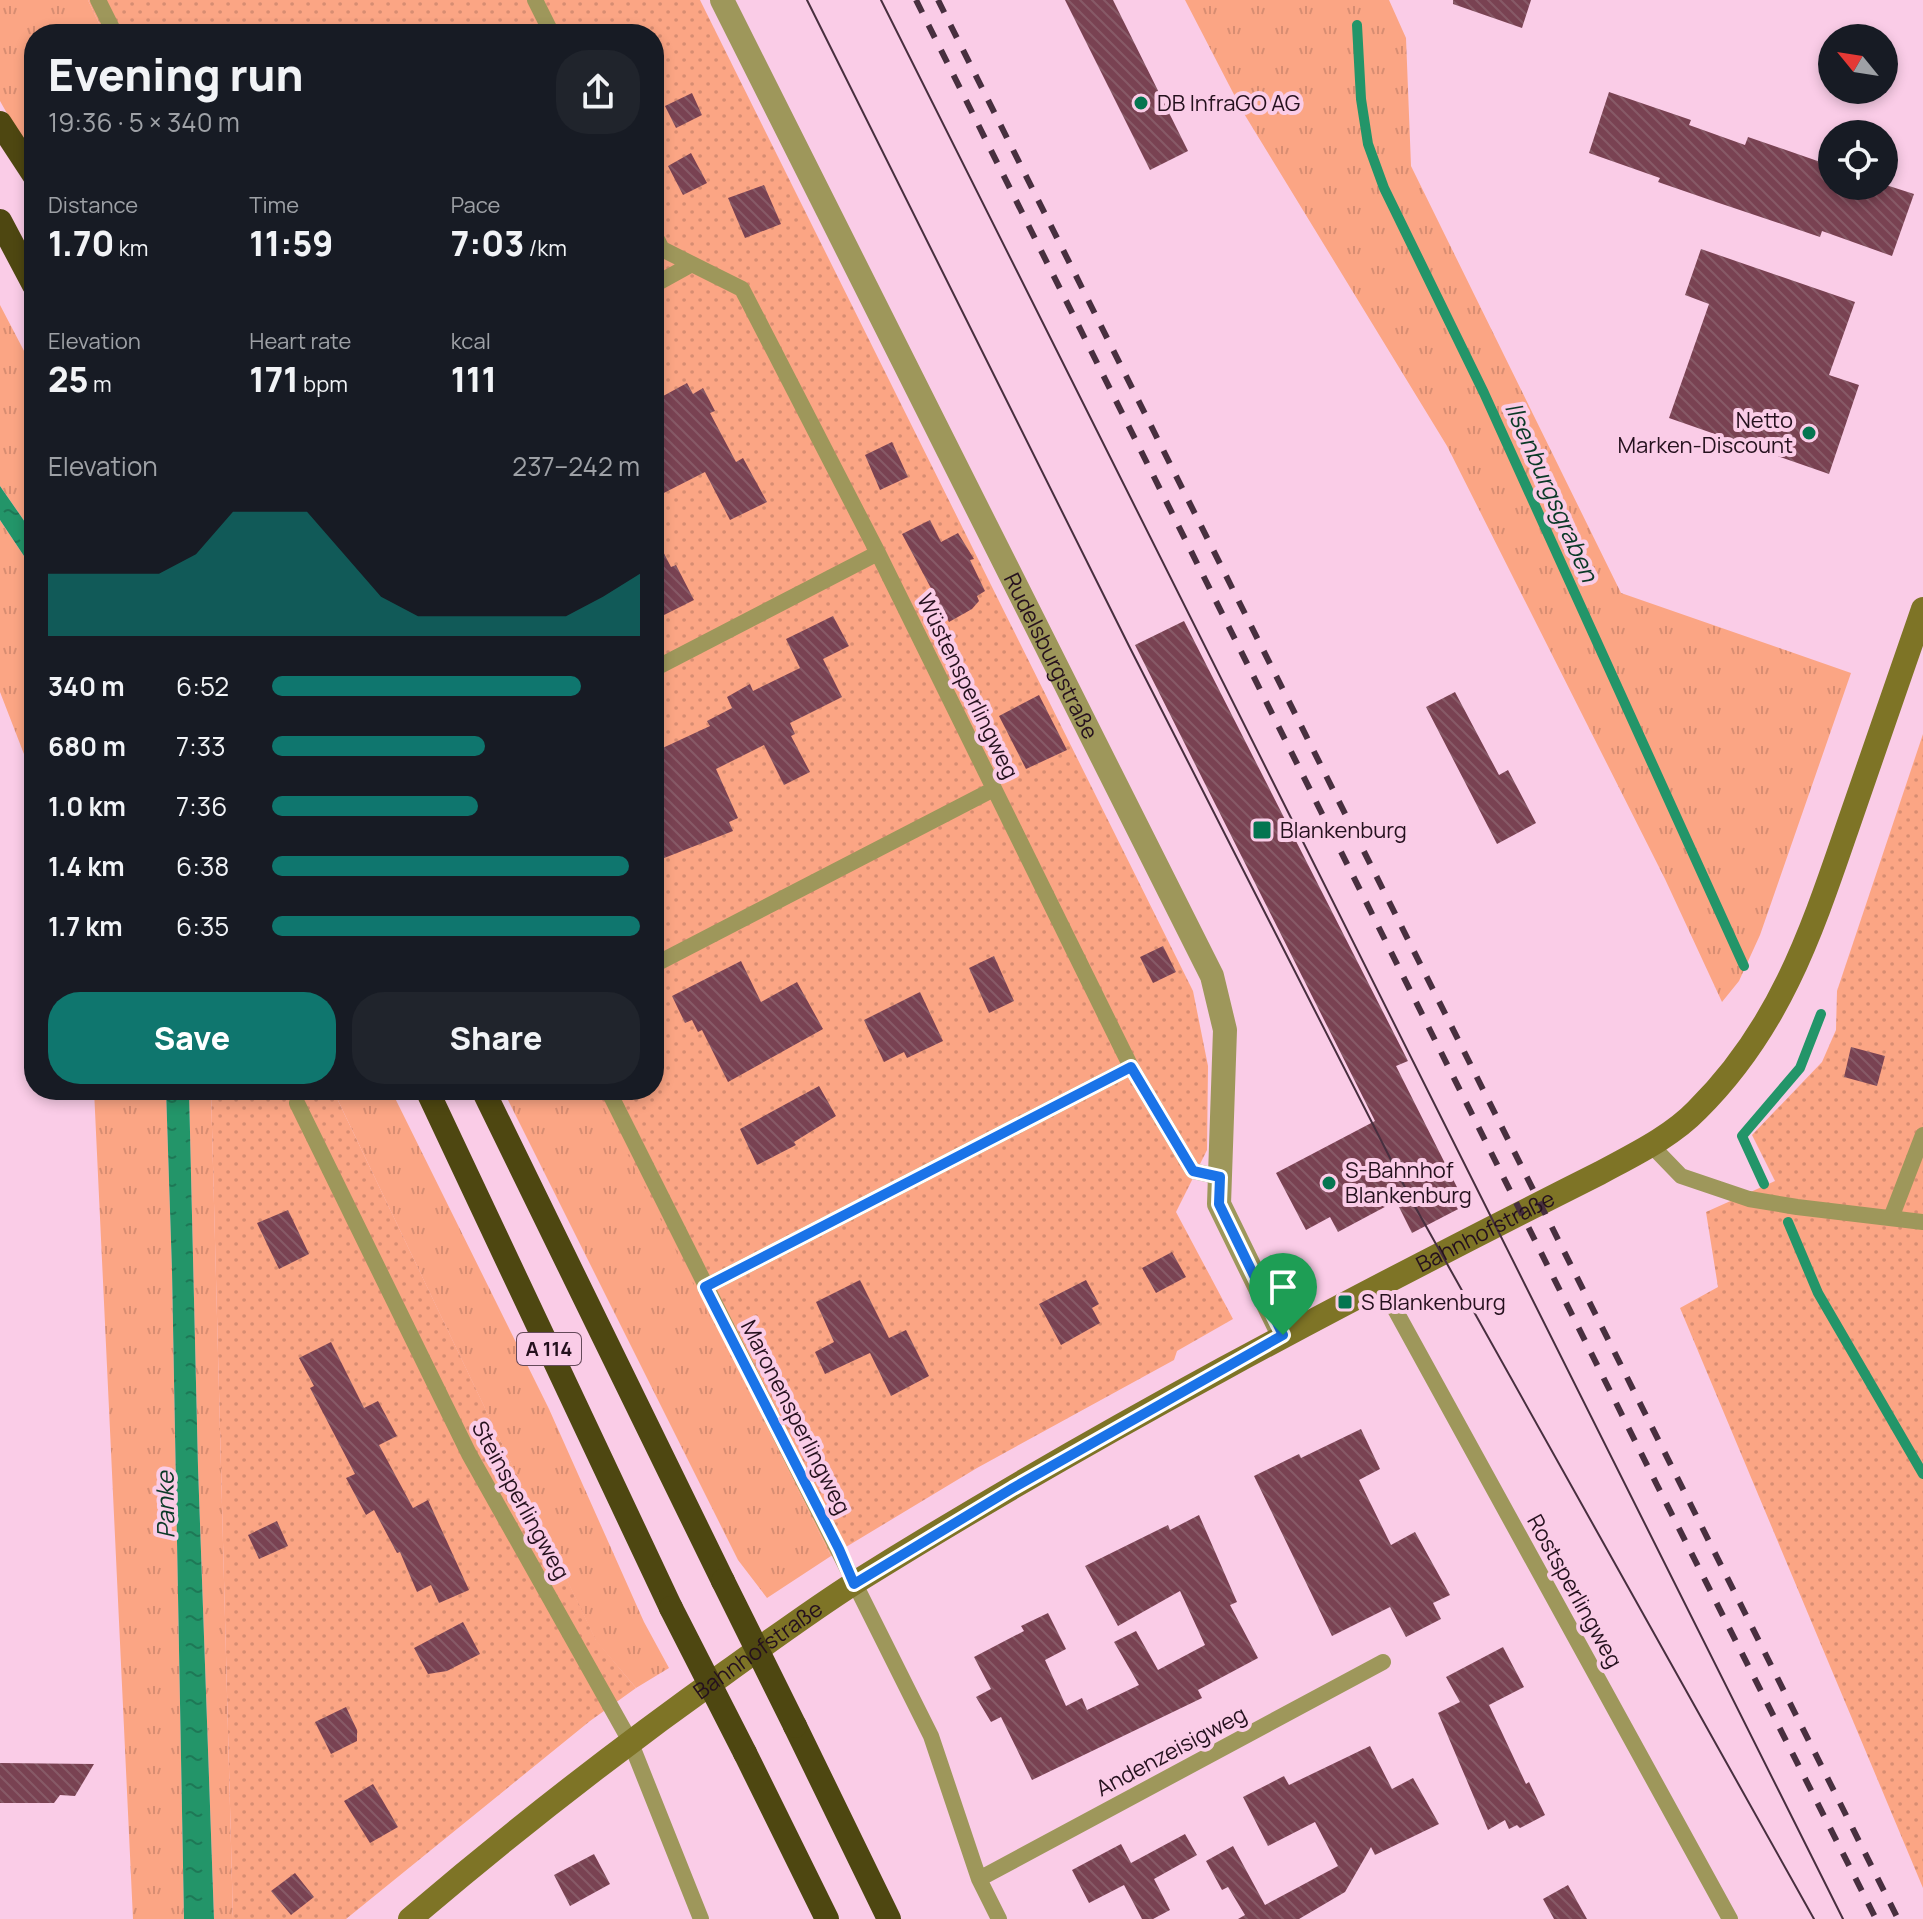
<!DOCTYPE html>
<html lang="en">
<head>
<meta charset="utf-8">
<style>
  :root { --surface:#171b24; --page:#20242c; --text:#f1f3f6; --muted:#9ea1a6; --accent:#0f766e }
  body { margin:0; font-family:Manrope,sans-serif; background:var(--page); color:var(--text); height:100vh; display:flex; flex-direction:column; font-size:30px; white-space:nowrap }
  * { box-sizing:border-box; margin:0 }
  p { font-size:26px; color:var(--muted) }
  .icon { flex:none; width:44px; height:44px; fill:none; stroke:currentColor; stroke-width:2; stroke-linecap:round; stroke-linejoin:round }
  .map { position:relative; flex:1; overflow:hidden }
  .panel { position:absolute; left:24px; top:24px; width:640px; height:1076px; display:flex; flex-direction:column; background:var(--surface); border-radius:32px; box-shadow:0 4px 12px #0003 }
  .panel>* { flex:none }
  .needle { width:52px; rotate:300deg }
  .buttons { position:absolute; left:1818px; top:24px; display:grid; gap:16px }
  .buttons a { display:grid; place-items:center; width:80px; height:80px; border-radius:50%; background:var(--surface); box-shadow:0 4px 12px #0003; font-size:40px }
  .pin { position:absolute; display:grid; place-items:center; width:68px; height:68px; color:#fff; margin:-82px -34px; border-radius:50% 50% 50% 0; rotate:-45deg; box-shadow:0 0 8px #0007 }
  .pin .icon { rotate:45deg }
  .round { display:grid; place-items:center; flex:none; width:84px; height:84px; border-radius:32px; background:var(--page) }
  .headline { display:flex; align-items:center; justify-content:space-between; height:136px; padding:0 24px }
  h1 { font-size:44px; font-weight:800; line-height:60px }
  .metrics { display:grid; grid-template-columns:repeat(3,1fr); gap:12px; height:136px; padding:8px 24px }
  .metrics div { display:grid; align-content:center }
  .metrics b { font-size:34px; font-weight:800 }
  .metrics small { font-size:22px; font-weight:400 }
  .metrics p { font-size:22px }
  .chart { height:224px; padding:16px 24px }
  .chart p { display:flex; justify-content:space-between }
  .chart svg { width:100%; height:144px; margin-top:8px; fill:var(--accent); opacity:.7 }
  .action { display:flex; gap:16px; margin-top:auto; padding:16px 24px }
  .action a { flex:1; height:92px; border-radius:32px; background:var(--accent); color:#fff; font-size:32px; font-weight:800; line-height:92px; text-align:center }
  .action a+a { background:var(--page); color:var(--text) }
  ul { padding:0 24px; list-style:none; font-size:26px }
  li { display:grid; grid-template-columns:128px 96px 1fr; align-items:center; height:60px }
  li i { height:20px; border-radius:10px; background:var(--accent) }
  .map>svg:first-child { display:block }
  .grass { fill:url(#grass-tufts) }
  .garden { fill:url(#garden-dots) }
  .water { fill:url(#water-ripples) }
  .lines { fill:none; stroke-linecap:round; stroke-linejoin:round }
  .stream { stroke:#239569; stroke-width:10 }
  .building { fill:url(#building-back-hatch) }
  .lane { stroke:#9e975b; stroke-width:16 }
  .street { stroke:#9e975b; stroke-width:24 }
  .secondary { stroke:#7e7426; stroke-width:24 }
  .highway { stroke:#4e4711; stroke-width:24 }
  .tram { stroke:#482f3f; stroke-width:2 }
  .rail { stroke:#482f3f; stroke-width:6; stroke-dasharray:14 14; stroke-linecap:butt }
  .highway-bridge { stroke:#4e4711; stroke-width:24 }
  .route-casing { stroke:#fff; stroke-width:16 }
  .route { stroke:#1a73e8; stroke-width:10 }
  .poi-dot { fill:#047550; stroke:#facce7; stroke-width:3 }
  .labels { text-anchor:middle; stroke-width:8; stroke-linejoin:round; paint-order:stroke }
  .shield { fill:#facce7; stroke:#65495a; stroke-width:2 }
  .shield-label { font-size:20px; font-weight:bold; fill:#25111e }
  .poi-label { font-size:22px; fill:#25111e; stroke:#facce7; text-anchor:start }
  .street-label { font-size:22px; fill:#25111e; stroke:#facce7 }
  .water-label { font-size:24px; font-style:italic; fill:#0a3927; stroke:#facce7 }
</style>
</head>
<body>
<div class="map">
<svg width="1923" height="1919" viewBox="0 0 1923 1919">
  <defs>
    <pattern id="grass-tufts" width="24" height="20" patternUnits="userSpaceOnUse" patternTransform="scale(2)"><rect width="24" height="20" fill="#fba584"/><path d="M3 7l-1-3M5 7V3M7 7l1-3M15 17l-1-3M17 17v-4M19 17l1-3" fill="none" stroke="#d78d72"/></pattern>
    <pattern id="garden-dots" width="8" height="8" patternUnits="userSpaceOnUse" patternTransform="scale(2)"><rect width="8" height="8" fill="#fba584"/><path d="M2 2h.1M6 6h.1" fill="none" stroke="#d78d72" stroke-width="1.8" stroke-linecap="round"/></pattern>
    <pattern id="water-ripples" width="26" height="14" patternUnits="userSpaceOnUse" patternTransform="scale(2)"><rect width="26" height="14" fill="#239569"/><path d="M2 4q2-2 4 0t4 0M15 11q2-2 4 0t4 0" fill="none" stroke="#1e7856"/></pattern>
    <pattern id="building-back-hatch" width="6" height="6" patternUnits="userSpaceOnUse" patternTransform="scale(2)"><rect width="6" height="6" fill="#794252"/><path d="M-1 5l2 2M0 0l6 6M5-1l2 2" fill="none" stroke="#875a67"/></pattern>
  </defs>
  <rect width="100%" height="100%" fill="#facce7"/>
  <!-- grass -->
  <path class="grass" d="M0 0H88L104 34H34V161L0 101Z
    M1185 0H1389L1406 38 1411 166 1621 593 1851 673 1760 935 1739 981 1722 1002 1665 879 1447 446 1243 112Z
    M0 305 34 370V535L0 486Z
    M0 520 34 571V780L0 692Z
    M94 1090H166L172 1271 184 1919H133Z
    M189 1090H211L233 1919H214L198 1467Z
    M333 1090H391L549 1409 644 1622 669 1668 636 1688 596 1641Z
    M503 1090H597L831 1556 767 1598 738 1560Z"/>
  <!-- garden -->
  <path class="garden" d="M88 0H700L1193 991 1208 1066 1207 1150 1176 1212 1233 1319 1177 1351 1174 1360 977 1468 831 1556 595 1090H654V34H104Z
    M1923 734V1888L1680 1308 1718 1287 1706 1212 1775 1181 1752 1135 1822 1062 1836 1030 1837 991Z
    M211 1090H333L596 1640 636 1688 590 1721 346 1919H233Z"/>
  <!-- water -->
  <path class="water" d="M0 486 34 535V571L0 520Z
    M166 1090H189L198 1467 214 1919H184L172 1271Z"/>
  <g class="lines">
    <!-- stream -->
    <path class="stream" d="M1357 25 1361 99 1368 144 1384 188 1484 393 1744 966
      M1764 1184 1742 1136 1800 1068 1821 1014
      M1788 1222 1818 1293 1923 1474"/>
  </g>
  <!-- building -->
  <path class="building" d="M1065 0H1113L1188 151 1150 170Z
    M1453 0H1531L1522 28 1453 4Z
    M1609 92 1691 120 1689 125 1745 145 1748 137 1832 166V186H1889L1914 194 1892 256 1822 231 1820 237 1716 202 1658 182 1660 178 1589 153Z
    M692 93 702 115 676 128 665 106Z
    M691 153 707 183 683 195 668 166Z
    M764 185 781 224 745 238 728 198Z
    M1701 249 1855 302 1829 375 1859 385 1829 474 1669 418 1709 304 1685 295Z
    M687 383 693 394 703 388 715 411 710 413 736 462 743 458 767 502 730 520 705 472 654 498V401Z
    M892 442 908 477 880 490 865 455Z
    M930 520 941 542 958 533 974 559 970 560 985 591 977 596 979 601 972 609 949 622 902 534Z
    M654 534 671 567 676 565 694 600 662 616 654 600Z
    M833 616 849 646 823 659 842 697 790 723 795 734 791 736 810 772 784 785 764 745 716 769 738 818 729 822 733 831 654 862V752L710 726 707 721 732 708 727 697 750 684 753 691 800 668 786 639Z
    M1184 621 1408 1061 1396 1066 1466 1205 1412 1233 1396 1201 1338 1232 1330 1217 1306 1230 1276 1173 1375 1121 1135 645Z
    M1455 692 1499 775 1508 770 1536 823 1497 844 1426 707Z
    M1039 695 1067 750 1026 769 999 716Z
    M1163 946 1176 972 1153 983 1140 957Z
    M994 956 1014 1001 989 1013 969 968Z
    M741 961 761 1002 797 982 823 1029 728 1082 702 1030 698 1032 692 1020 685 1023 672 996Z
    M920 992 943 1041 907 1058 904 1052 884 1062 864 1020Z
    M1851 1047 1885 1056 1877 1086 1844 1077Z
    M819 1086 836 1116 794 1142 796 1145 757 1165 740 1129Z
    M288 1210 309 1254 279 1269 257 1223Z
    M1172 1252 1186 1277 1156 1293 1142 1268Z
    M860 1280 889 1338 906 1330 929 1376 891 1396 870 1353 825 1374 815 1352 834 1342 816 1302Z
    M1086 1280 1099 1304 1092 1308 1100 1323 1061 1345 1039 1304Z
    M331 1342 364 1408 378 1401 397 1436 379 1445 413 1508 428 1500 469 1590 439 1603 431 1585 417 1592 400 1552 397 1553 374 1510 366 1515 346 1478 355 1474 310 1388 314 1386 299 1358Z
    M1361 1429 1380 1469 1359 1480 1391 1545 1415 1532 1450 1595 1433 1603 1441 1619 1406 1637 1390 1607 1332 1636 1254 1476 1299 1454 1301 1458Z
    M1199 1515 1237 1602 1230 1605 1258 1658 1198 1690 1202 1698 1032 1780 1001 1717 991 1722 976 1697 991 1689 974 1657 1024 1631 1021 1626 1048 1613 1066 1649 1045 1660 1066 1706 1082 1698 1087 1710 1139 1685 1114 1642 1136 1631 1158 1670 1205 1645 1180 1591 1118 1626 1085 1566 1168 1525 1170 1530Z
    M277 1521 288 1546 259 1559 248 1535Z
    M463 1622 480 1654 447 1671 428 1674 414 1648Z
    M1503 1647 1524 1687 1489 1705 1526 1784 1529 1782 1545 1815 1520 1828 1517 1825 1509 1829 1505 1820 1488 1830 1438 1713 1460 1702 1446 1677Z
    M346 1707 357 1730V1741L331 1754 315 1722Z
    M1370 1746 1392 1789 1413 1778 1439 1824 1375 1855 1371 1847 1345 1892 1299 1919H1238L1245 1915 1228 1887 1222 1890 1206 1861 1233 1846 1265 1905 1338 1866 1315 1822 1268 1846 1243 1797 1284 1776 1289 1785Z
    M0 1763 94 1764 75 1796 60 1795 54 1803H0Z
    M373 1784 398 1827 370 1843 344 1801Z
    M1185 1834 1197 1855 1154 1879 1170 1910 1153 1919H1142L1124 1885 1089 1903 1072 1870 1121 1844 1131 1863Z
    M594 1854 610 1884 570 1906 554 1875Z
    M295 1873 314 1897 291 1915 271 1891Z
    M1568 1885 1587 1919H1554L1543 1899Z"/>
  <g class="lines">
    <!-- lane -->
    <path class="lane" d="M98 0 115 34
      M535 0 552 34
      M654 234 662 249 742 289 878 553 1131 1067 1193 1171 1220 1177
      M654 285 692 264
      M654 669 878 553
      M654 965 994 789
      M608 1090 931 1736 979 1879 999 1919
      M297 1103 469 1454 630 1741 701 1919
      M1651 1145 1681 1176 1749 1199 1797 1207 1923 1222
      M1891 1218 1923 1135
      M1381 1284 1730 1919
      M705 1287 1131 1067
      M979 1879 1383 1662"/>
    <!-- street -->
    <path class="street" id="s1" d="M722 0 1212 976 1225 1030 1219 1204 1283 1335"/>
    <!-- secondary -->
    <path class="secondary" id="s2" d="M410 1919C513 1831 617 1750 728 1671 770 1641 812 1610 856 1582 1096 1432 1347 1300 1600 1173 1633 1155 1671 1137 1697 1110 1782 1026 1813 927 1851 817 1875 747 1899 678 1923 609"/>
    <!-- highway -->
    <path class="highway" d="M0 123 34 175
      M0 221 34 285
      M427 1090 671 1608
      M483 1090 723 1581
      M795 1726 889 1919
      M745 1753 827 1919"/>
    <!-- tram -->
    <path class="tram" d="M807 0 1130 648 1413 1203 1814 1919
      M881 0 1843 1919"/>
    <!-- rail -->
    <path class="rail" d="M916 0 1657 1485 1876 1919
      M938 0 1898 1919"/>
    <!-- highway-bridge -->
    <path class="highway-bridge" d="M723 1581 795 1726
      M671 1608 745 1753"/>
  </g>
  <g class="lines">
    <defs>
      <path id="route" d="M1131 1067 1193 1171 1220 1177 1219 1204 1283 1335 1013 1488 854 1584 839 1549 705 1287Z"/>
    </defs>
    <!-- route casing -->
    <use href="#route" class="route-casing"/>
    <!-- route -->
    <use href="#route" class="route"/>
  </g>
  <!-- markers -->
  <g class="poi-dot">
    <circle cx="1141" cy="103" r="8"/>
    <circle cx="1809" cy="433" r="8"/>
    <rect x="1252" y="820" width="20" height="20" rx="4"/>
    <circle cx="1329" cy="1183" r="8"/>
    <rect x="1337" y="1294" width="16" height="16" rx="4"/>
  </g>
  <g class="labels">
    <!-- shield labels -->
    <rect class="shield" x="517" y="1333" width="64" height="32" rx="6"/>
    <g class="shield-label">
      <text x="549" y="1356">A 114</text>
    </g>
    <!-- poi labels -->
    <g class="poi-label">
      <text x="1157" y="111">DB InfraGO AG</text>
      <text x="1793" y="428" text-anchor="end">Netto<tspan x="1793" dy="25">Marken-Discount</tspan></text>
      <text x="1280" y="838">Blankenburg</text>
      <text x="1345" y="1178">S-Bahnhof<tspan x="1345" dy="25">Blankenburg</tspan></text>
      <text x="1361" y="1310">S Blankenburg</text>
    </g>
    <!-- street labels -->
    <g class="street-label">
      <text dy="8" stroke="none"><textPath href="#s1" startOffset="734">Rudelsburgstraße</textPath></text>
      <text transform="translate(968 686) rotate(64)" y="8">Wüstensperlingweg</text>
      <text dy="8" stroke="none"><textPath href="#s2" startOffset="1280">Bahnhofstraße</textPath></text>
      <text transform="translate(796 1417) rotate(63)" y="8">Maronensperlingweg</text>
      <text transform="translate(521 1500) rotate(61)" y="8">Steinsperlingweg</text>
      <text transform="translate(1575 1591) rotate(61)" y="8">Rostsperlingweg</text>
      <text dy="8" stroke="none"><textPath href="#s2" startOffset="440">Bahnhofstraße</textPath></text>
      <text transform="translate(1171 1751) rotate(-28)" y="8">Andenzeisigweg</text>
    </g>
    <!-- water labels -->
    <g class="water-label">
      <text transform="translate(1551 492) rotate(66)" y="8">Ilsenburgsgraben</text>
      <text transform="translate(166 1505) rotate(-91)" y="8">Panke</text>
    </g>
  </g>
</svg>
<div class="buttons">
<a><svg class="needle" viewBox="-14 -14 28 28"><path d="M0-13l5 13h-10z" fill="#e53935"/><path d="M0 13l5-13h-10z" fill="#9ea1a6"/></svg></a>
<a><svg class="icon" aria-label="locate" viewBox="0 0 24 24"><circle cx="12" cy="12" r="6"/><path d="M12 2v4M12 18v4M2 12h4M18 12h4"/></svg></a>
</div>
<div class="pin" style="left:1283px;top:1335px;background:#1e9e55"><svg class="icon" aria-label="arrive" viewBox="0 0 24 24"><path d="M6 21V4h12l-3 4 3 4H6"/></svg></div>
<section class="panel">
<div class="headline"><div><h1>Evening run</h1><p>19:36 · 5 × 340 m</p></div><a class="round"><svg class="icon" aria-label="share" viewBox="0 0 24 24"><path d="M12 15V3M7 8l5-5 5 5M5 13v7h14v-7"/></svg></a></div>
<div class="metrics">
<div><p>Distance</p><b>1.70<small> km</small></b></div>
<div><p>Time</p><b>11:59</b></div>
<div><p>Pace</p><b>7:03<small> /km</small></b></div>
</div>
<div class="metrics">
<div><p>Elevation</p><b>25<small> m</small></b></div>
<div><p>Heart rate</p><b>171<small> bpm</small></b></div>
<div><p>kcal</p><b>111</b></div>
</div>
<div class="chart"><p><span>Elevation</span>237–242 m</p>
<svg viewBox="0 0 160 44" preserveAspectRatio="none"><path d="M0 44V25L10 25L20 25L30 25L40 19L50 6L60 6L70 6L80 19L90 32L100 38L110 38L120 38L130 38L140 38L150 32L160 25V44z"/></svg>
</div>
<ul>
<li><b>340 m</b>6:52<i style="width:84%"></i></li>
<li><b>680 m</b>7:33<i style="width:58%"></i></li>
<li><b>1.0 km</b>7:36<i style="width:56%"></i></li>
<li><b>1.4 km</b>6:38<i style="width:97%"></i></li>
<li><b>1.7 km</b>6:35<i style="width:100%"></i></li>
</ul>
<div class="action"><a>Save</a><a>Share</a></div>
</section>
</div>
</body>
</html>
